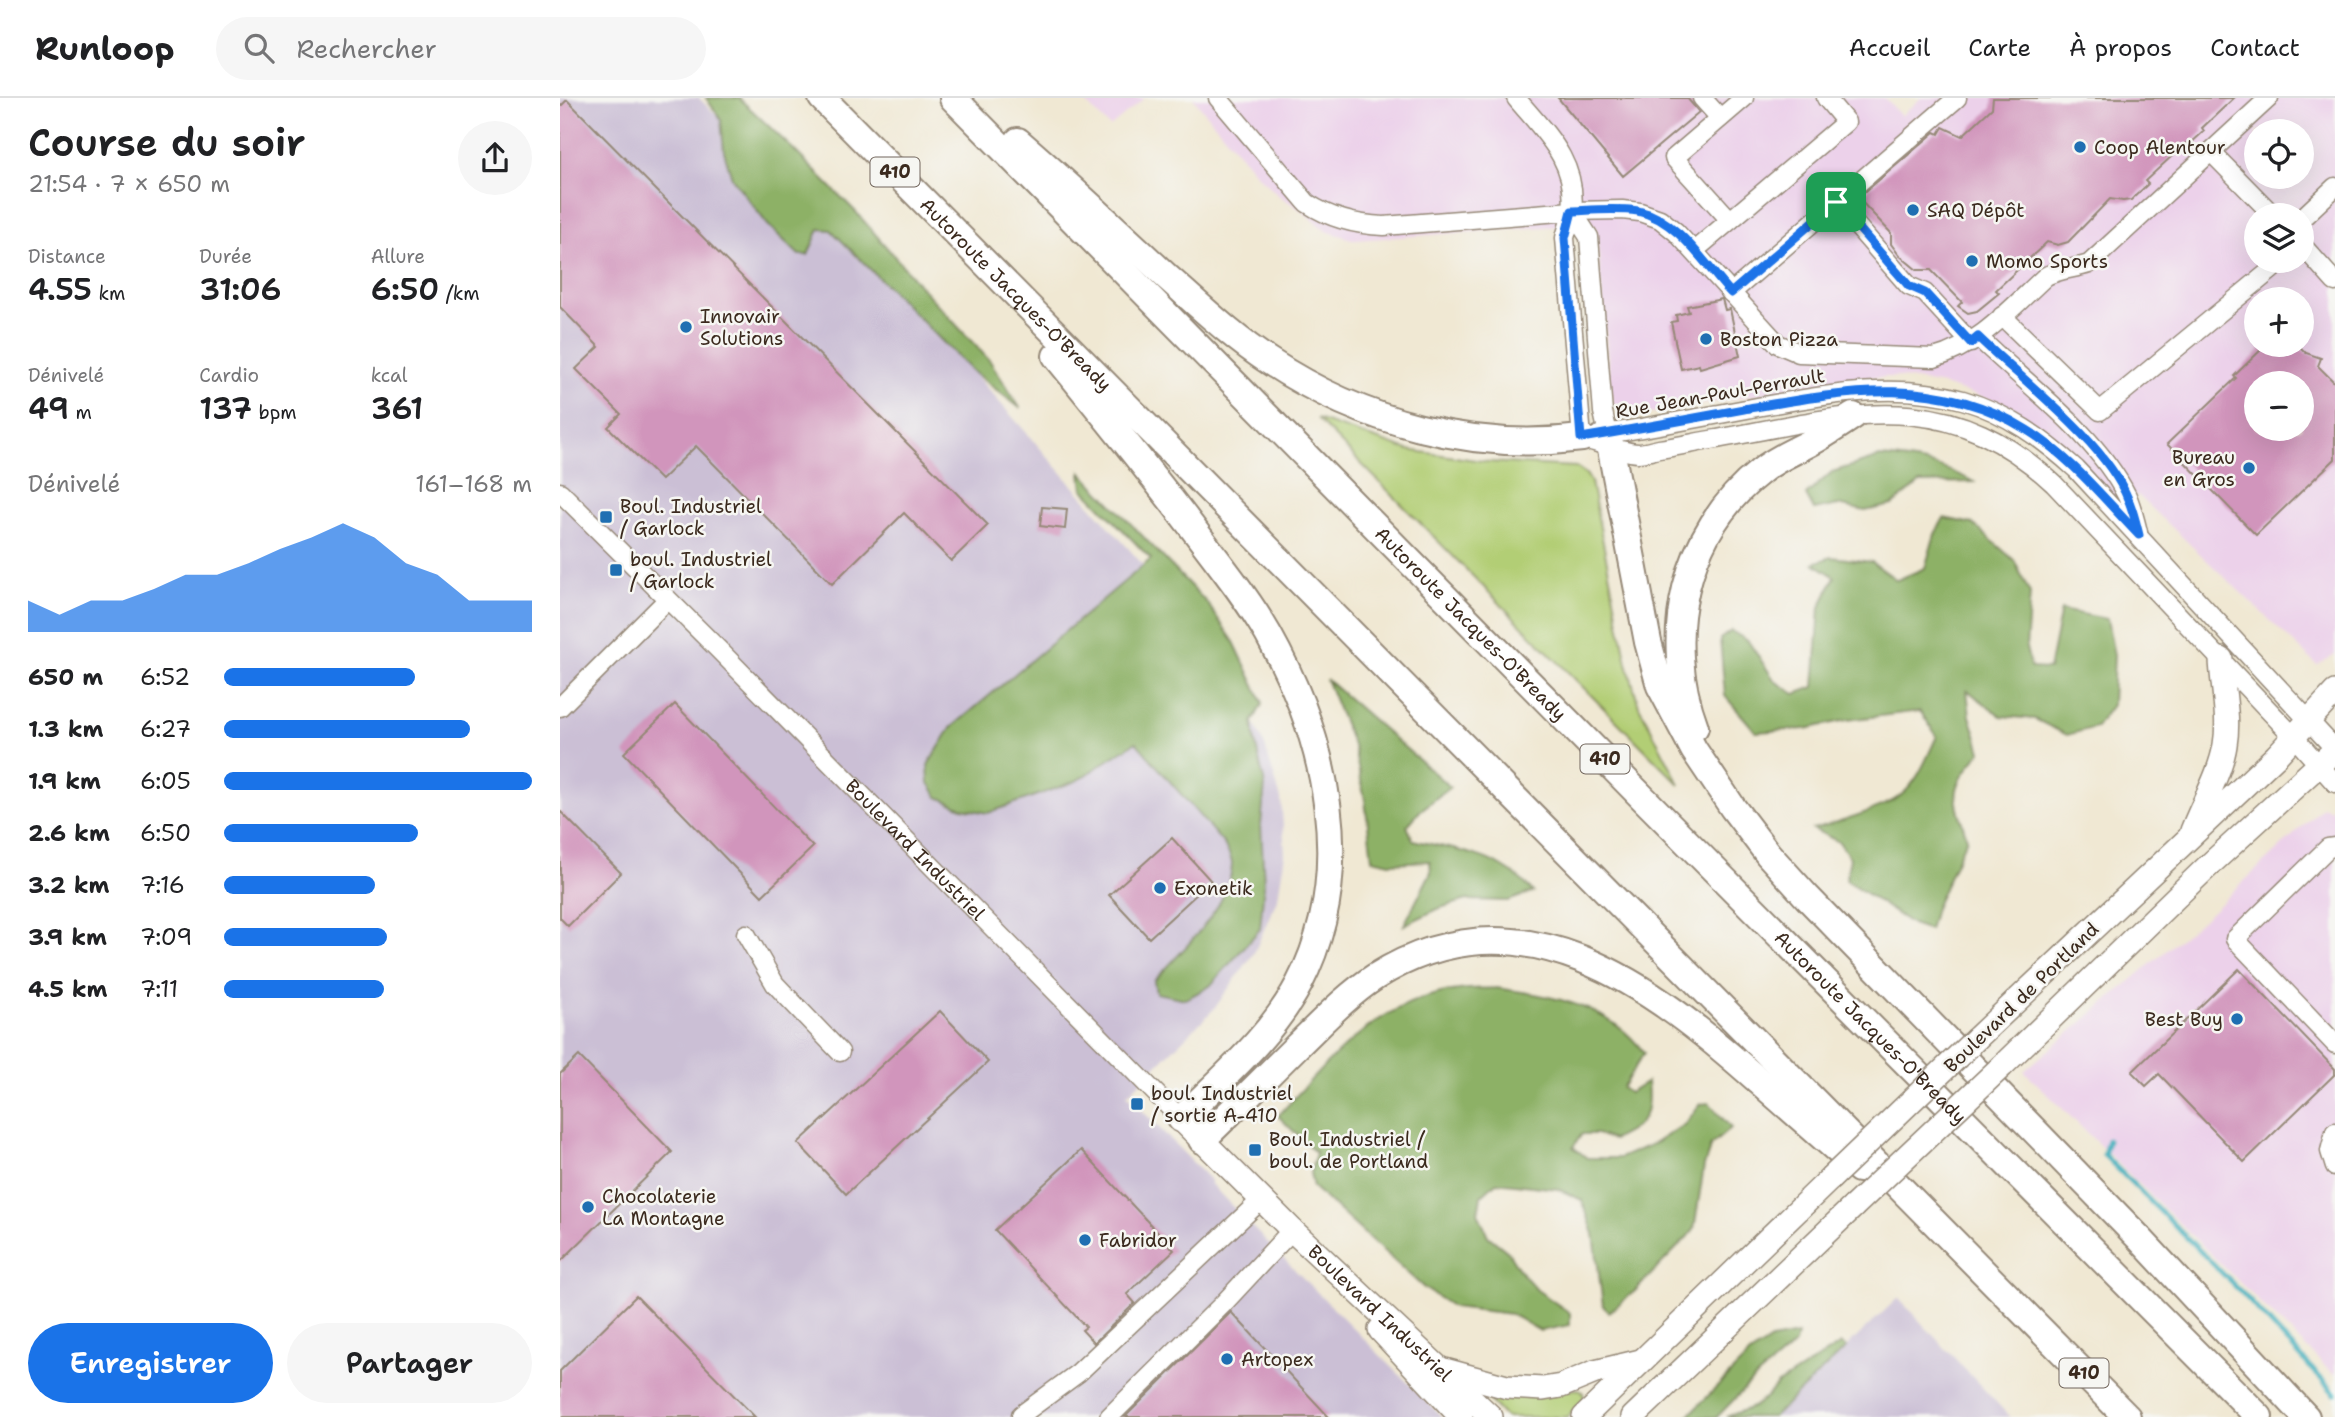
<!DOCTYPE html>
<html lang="fr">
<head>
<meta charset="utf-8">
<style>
  :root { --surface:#fff; --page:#f6f6f6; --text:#202124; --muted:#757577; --line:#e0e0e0; --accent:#1a73e8 }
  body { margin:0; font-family:"Shantell Sans",sans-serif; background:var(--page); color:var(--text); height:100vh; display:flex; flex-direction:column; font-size:26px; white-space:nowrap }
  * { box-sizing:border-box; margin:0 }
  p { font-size:23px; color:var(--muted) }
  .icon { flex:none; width:38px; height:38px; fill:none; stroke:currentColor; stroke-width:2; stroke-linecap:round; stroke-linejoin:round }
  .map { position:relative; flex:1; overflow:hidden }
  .drawer { display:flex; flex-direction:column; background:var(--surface); width:560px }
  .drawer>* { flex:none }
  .controls { position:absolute; left:1684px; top:21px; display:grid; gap:14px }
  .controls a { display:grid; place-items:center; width:70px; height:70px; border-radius:50%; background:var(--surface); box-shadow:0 7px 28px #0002; font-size:35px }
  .pin { position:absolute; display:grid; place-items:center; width:60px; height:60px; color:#fff; margin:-30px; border-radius:14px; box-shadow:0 4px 10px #0006 }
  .round { display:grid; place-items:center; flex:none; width:74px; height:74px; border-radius:37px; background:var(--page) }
  .head { display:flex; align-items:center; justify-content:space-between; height:119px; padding:0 28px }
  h1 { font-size:38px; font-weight:600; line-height:52px }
  .stats { display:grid; grid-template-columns:repeat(3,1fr); gap:10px; height:119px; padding:7px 28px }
  .stats div { display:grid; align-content:center }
  .stats b { font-size:30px; font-weight:600 }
  .stats small { font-size:19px; font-weight:400 }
  .stats p { font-size:19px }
  .chart { height:196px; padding:14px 28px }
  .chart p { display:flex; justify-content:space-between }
  .chart svg { width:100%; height:126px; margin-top:7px; fill:var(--accent); opacity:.7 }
  .primary-button { display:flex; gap:14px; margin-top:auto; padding:14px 28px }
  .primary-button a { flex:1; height:80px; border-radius:42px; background:var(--accent); color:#fff; font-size:28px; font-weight:600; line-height:80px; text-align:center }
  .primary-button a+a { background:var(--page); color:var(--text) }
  ul { padding:0 28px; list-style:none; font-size:23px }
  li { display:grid; grid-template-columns:112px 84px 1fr; align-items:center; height:52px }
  li i { height:18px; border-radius:9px; background:var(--accent) }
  header { display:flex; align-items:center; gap:42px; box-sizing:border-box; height:98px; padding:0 35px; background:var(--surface); border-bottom:2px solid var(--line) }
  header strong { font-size:33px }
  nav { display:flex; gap:38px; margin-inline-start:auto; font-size:24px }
  .search { width:490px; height:63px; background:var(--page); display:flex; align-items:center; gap:18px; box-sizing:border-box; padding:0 24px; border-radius:38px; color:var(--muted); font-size:26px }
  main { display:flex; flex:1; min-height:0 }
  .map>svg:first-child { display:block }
  .built { fill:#ecd1ea; fill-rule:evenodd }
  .industrial { fill:#cbbfd5 }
  .green { fill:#b2ce75; stroke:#767c4a; stroke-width:2 }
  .forest { fill:#8db166; stroke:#646e42; stroke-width:2 }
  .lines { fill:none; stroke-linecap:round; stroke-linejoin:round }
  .stream { stroke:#40afbc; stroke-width:5 }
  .building { fill:#d195bc; fill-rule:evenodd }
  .minor-casing { stroke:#968978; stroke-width:21 }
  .major-casing { stroke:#968978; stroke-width:26 }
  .highway-casing { stroke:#968978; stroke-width:30 }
  .minor { stroke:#fff; stroke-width:18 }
  .major { stroke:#fff; stroke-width:23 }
  .highway { stroke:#fff; stroke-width:26 }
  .major-bridge-casing { stroke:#968978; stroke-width:26; stroke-linecap:butt }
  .major-bridge { stroke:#fff; stroke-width:23 }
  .route-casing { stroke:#fff; stroke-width:14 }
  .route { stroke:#1a73e8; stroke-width:9 }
  .poi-dot { fill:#1f6fb2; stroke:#f6f6f2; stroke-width:2.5 }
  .labels { text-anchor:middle; stroke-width:5; stroke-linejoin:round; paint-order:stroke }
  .shield { fill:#f6f6f2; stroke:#73675e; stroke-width:2 }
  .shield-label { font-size:18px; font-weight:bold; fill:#3b2a1e }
  .poi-label { font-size:19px; fill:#3b2a1e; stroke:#f6f6f2; text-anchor:start }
  .street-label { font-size:19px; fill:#3b2a1e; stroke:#f6f6f2 }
</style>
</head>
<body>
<header>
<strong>Runloop</strong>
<div class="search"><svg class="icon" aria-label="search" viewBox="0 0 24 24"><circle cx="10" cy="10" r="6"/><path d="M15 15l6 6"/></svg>Rechercher</div>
<nav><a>Accueil</a><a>Carte</a><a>À propos</a><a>Contact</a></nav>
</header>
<main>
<section class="drawer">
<div class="head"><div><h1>Course du soir</h1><p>21:54 · 7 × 650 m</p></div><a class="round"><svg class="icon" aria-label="share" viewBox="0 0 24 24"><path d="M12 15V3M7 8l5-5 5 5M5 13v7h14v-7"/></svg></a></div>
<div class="stats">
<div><p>Distance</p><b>4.55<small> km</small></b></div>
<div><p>Durée</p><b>31:06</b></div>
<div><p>Allure</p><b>6:50<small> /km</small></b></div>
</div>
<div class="stats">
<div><p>Dénivelé</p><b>49<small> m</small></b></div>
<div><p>Cardio</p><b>137<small> bpm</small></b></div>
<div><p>kcal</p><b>361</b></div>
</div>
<div class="chart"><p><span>Dénivelé</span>161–168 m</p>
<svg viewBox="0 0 160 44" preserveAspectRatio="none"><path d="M0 44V33L10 38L20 33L30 33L40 29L50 24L60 24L70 20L80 15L90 11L100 6L110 11L120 20L130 24L140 33L150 33L160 33V44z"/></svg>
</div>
<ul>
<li><b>650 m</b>6:52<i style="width:62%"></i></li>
<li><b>1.3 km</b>6:27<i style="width:80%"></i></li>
<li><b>1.9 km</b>6:05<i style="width:100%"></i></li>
<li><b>2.6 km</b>6:50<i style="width:63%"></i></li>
<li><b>3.2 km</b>7:16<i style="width:49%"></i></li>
<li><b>3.9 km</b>7:09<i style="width:53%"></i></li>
<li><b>4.5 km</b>7:11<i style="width:52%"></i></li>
</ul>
<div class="primary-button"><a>Enregistrer</a><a>Partager</a></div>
</section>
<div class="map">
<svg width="1775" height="1319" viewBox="0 0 1775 1319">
  <rect width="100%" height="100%" fill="#f6f6f2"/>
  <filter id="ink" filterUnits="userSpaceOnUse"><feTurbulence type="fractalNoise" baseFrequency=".0143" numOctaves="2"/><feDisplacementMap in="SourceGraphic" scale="14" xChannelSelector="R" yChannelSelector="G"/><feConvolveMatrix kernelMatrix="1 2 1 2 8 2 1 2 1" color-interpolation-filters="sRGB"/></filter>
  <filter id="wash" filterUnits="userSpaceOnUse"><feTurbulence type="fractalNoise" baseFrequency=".00686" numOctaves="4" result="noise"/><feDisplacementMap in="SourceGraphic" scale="28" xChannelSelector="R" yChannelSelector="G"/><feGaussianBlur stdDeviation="1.57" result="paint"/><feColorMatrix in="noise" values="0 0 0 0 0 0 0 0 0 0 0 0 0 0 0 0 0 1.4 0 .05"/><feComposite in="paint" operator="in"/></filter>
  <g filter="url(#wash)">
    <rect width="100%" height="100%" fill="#f0e8d3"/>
    <!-- built -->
    <path class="built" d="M521 0H585L550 29Z
      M633 0H1325L1341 18 1361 0H1775V557L1757 567 1579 398 1554 400 1518 361 1484 332 1434 303 1383 287 1337 279H1298L1075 318 1063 314 1054 307 1051 294 1036 129 1031 126 795 142 766 133 741 112 718 97 697 77ZM1696 33H1741V79H1696ZM1696 117H1741V163H1696ZM1696 201H1741V247H1696ZM1696 285H1741V331H1696Z
      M1763 709 1775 713V1278L1464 973 1646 819Z"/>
    <!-- industrial -->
    <path class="industrial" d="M0 0H139L412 273 584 468 650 546 683 601 705 648 721 701 725 755 718 799 694 855 654 911 567 997 651 1083 650 1085 689 1126 882 1319H0Z
      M1338 1200 1450 1319H1213Z"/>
    <!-- green -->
    <path class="green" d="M757 321 848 352 929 364 1016 369 1026 376 1031 384 1067 565 1079 608 1120 687Z
      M1019 1291 1023 1294 1024 1301 1008 1319H945L931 1304 934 1297Z"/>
    <!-- forest -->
    <path class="forest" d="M146 0H179L233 51 296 114 362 190 430 263 460 310 412 273 271 132 259 131 248 157H239L208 127 172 80 164 53 161 22Z
      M1320 359C1359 362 1380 366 1414 384L1360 385 1332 407 1305 413 1278 407 1254 412 1246 397 1272 374Z
      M521 374 647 505 674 544 703 605 693 623 695 643 705 687 701 727 704 787 700 831 650 888 626 901 596 895 594 883C621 854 671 808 672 766 672 760 667 752 664 746L576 644 516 683 428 715 402 710 378 699 369 685 368 667 391 630 591 461 523 391Z
      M1384 420 1413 426 1454 462 1470 495 1466 550 1471 570 1489 571 1501 512 1547 521 1554 557 1552 607 1536 629 1507 637 1475 621 1441 618 1407 592 1410 618 1421 653C1390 692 1392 693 1407 740L1375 810 1369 832 1352 826 1286 782 1290 760 1279 744 1253 731C1274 725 1325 710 1340 698 1359 683 1367 659 1377 638L1360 613 1287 622 1245 631 1196 634 1165 598 1160 541 1171 533 1188 543 1215 583 1235 596 1254 589 1260 509 1275 479 1254 465 1271 459 1312 464 1337 482 1365 470 1375 436Z
      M766 581 890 689 860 713 847 728 853 742C898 753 941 756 973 794L948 803 907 802 880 810 844 827 871 774 870 763 830 765 812 761 805 702 794 650Z
      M937 890C992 898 1050 907 1084 955L1062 990 1069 995 1087 984C1091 1019 1084 1027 1053 1042L1037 1036H1022L1013 1049 1027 1060H1060L1095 1045 1125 1026 1140 1006 1149 1005 1171 1030 1151 1047 1144 1068 1134 1132 1075 1193 1049 1214 1043 1208 1034 1136 1022 1102 998 1091 936 1084 921 1098 918 1115 928 1138 948 1154 960 1173 977 1192 1010 1215V1227L980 1233 951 1216 893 1209 864 1190 753 1089 750 1075 756 1055 718 1018C768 963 820 900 899 892 912 890 924 891 937 890Z
      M1237 1237 1235 1246 1192 1283 1157 1319H1127L1190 1256 1211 1242Z
      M1281 1246 1286 1250 1213 1319H1166L1193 1309 1207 1298 1218 1286Z"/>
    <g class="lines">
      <!-- stream -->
      <path class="stream" d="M1548 1042 1544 1057 1684 1197 1775 1296"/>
    </g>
    <g id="blocks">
      <!-- building -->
      <path class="building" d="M998 0H1127L1139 14 1063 78Z
        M1433 0H1674L1642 30 1644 33 1628 48 1626 45 1585 83 1588 86 1571 102 1563 103 1550 101 1508 144 1498 147 1487 144 1436 192 1439 195 1417 213 1408 215 1398 208 1402 204 1371 172H1357L1339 157 1331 146V135L1298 100 1375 34 1379 36 1383 29 1402 38 1432 10Z
        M7 2 428 427 391 463 344 415 272 486 136 348 101 382 48 329 61 316 16 271 39 249 0 209V9Z
        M1162 201 1165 212 1170 211 1180 258 1140 270 1139 267 1121 271 1111 224 1117 223 1116 217 1129 214 1127 208Z
        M1706 247H1738L1746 255 1761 260 1758 268 1775 285V361L1696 437 1607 346 1676 280 1674 278ZM1696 285H1741V331H1696Z
        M482 409 507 411 505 431 480 428Z
        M115 606 253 749 202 798 64 655Z
        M0 713 61 775 8 828 0 820Z
        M612 740 651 783 589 840 549 797Z
        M1679 871 1775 971V976L1684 1064 1599 976 1586 988 1572 974Z
        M380 913 428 964 286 1096 238 1045Z
        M19 958 112 1054 0 1164V976Z
        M521 1052 614 1152 567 1196 575 1205 534 1245 522 1232 526 1229 435 1132Z
        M76 1198 195 1319H0V1273Z
        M671 1214 769 1319H565L670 1215Z"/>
    </g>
  </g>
  <g filter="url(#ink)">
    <use href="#blocks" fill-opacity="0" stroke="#968978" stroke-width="2"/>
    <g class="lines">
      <defs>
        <g id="minor">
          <path d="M658 0 747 105C771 121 796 127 824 128L1012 113 1062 112 1080 114 1100 121 1116 134 1218 246 1239 255 1374 260C1419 248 1452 209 1486 178 1500 171 1514 171 1529 166L1709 0"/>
          <path d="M956 0C985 35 1018 64 1012 113 1011 122 1007 131 1005 140L1022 340"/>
          <path d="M1142 0 1160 20"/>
          <path d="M1651 54 1713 117"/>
          <path d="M1276 104 1349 188 1365 195 1411 245"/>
          <path d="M1012 113 1029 139 1043 314 1048 336"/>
          <path d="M1741 121 1775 89"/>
          <path d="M1170 122 1114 60 1184 0"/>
          <path d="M1741 146 1775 184"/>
          <path d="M1134 153 1286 24 1266 0"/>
          <path d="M1171 195 1397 0"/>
          <path d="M1442 218 1540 313 1722 163"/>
          <path d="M1418 239C1467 287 1536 336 1567 398 1572 409 1575 422 1578 434"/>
          <path d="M1039 337C1092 329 1144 319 1197 309 1265 297 1335 283 1403 302 1447 315 1483 341 1516 371L1775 651"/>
          <path d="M1022 340C1039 345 1060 354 1078 355 1085 355 1093 352 1099 351 1119 348 1138 344 1157 341 1288 317 1385 284 1494 386L1734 639 1775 685"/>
          <path id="s1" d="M0 394 158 551 621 1021"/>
          <path d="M0 609 107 502"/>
          <path d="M1775 749 1768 750 1675 841 1775 946"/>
          <path d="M186 836 215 886 280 954"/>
          <path d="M1775 1034 1770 1053 1775 1069"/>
          <path d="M461 1317 518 1275 701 1102"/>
          <path d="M549 1319 662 1207 732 1132"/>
        </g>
        <g id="major">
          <path d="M1632 733C1642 707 1661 674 1665 647 1670 619 1662 589 1661 561"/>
          <path d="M1416 941 1716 658 1775 594"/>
          <path d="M1442 968 1645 771 1775 652"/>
          <path id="s2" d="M621 1021 732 1132 931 1319"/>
          <path d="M820 1232 901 1319"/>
          <path d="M885 1272 947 1289 983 1291 1001 1288 1035 1274 1081 1263"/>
          <path d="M1024 1319 1270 1081"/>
          <path d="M1073 1319 1294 1108"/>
        </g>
        <g id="highway">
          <path id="s3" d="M262 0 1567 1319"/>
          <path id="s4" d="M393 0 1084 701 1699 1319"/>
          <path d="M458 43C509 87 558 133 607 179 640 208 672 239 709 263 801 324 913 354 1022 340"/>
          <path d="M496 258C544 317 592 376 638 437 662 469 688 501 708 536 767 641 797 774 739 886 711 939 663 979 621 1021"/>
          <path d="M1048 336 1088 544 1100 588 1134 652 1173 710 1208 756 1247 799 1580 1141 1746 1319"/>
          <path d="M1135 629C1101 539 1123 434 1201 373 1218 359 1238 352 1257 341 1269 334 1281 326 1293 318"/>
          <path d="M642 1042C674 1011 705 980 736 949 761 925 786 898 815 879 961 787 1092 888 1200 984 1233 1013 1266 1042 1299 1071"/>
        </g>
      </defs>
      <!-- minor casing -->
      <use href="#minor" class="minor-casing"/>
      <!-- major casing -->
      <use href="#major" class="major-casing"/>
      <!-- highway casing -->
      <use href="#highway" class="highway-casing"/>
      <!-- minor -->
      <use href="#minor" class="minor"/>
      <!-- major -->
      <use href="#major" class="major"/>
      <!-- highway -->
      <use href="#highway" class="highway"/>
      <defs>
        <path id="major-bridge" d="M1270 1081 1416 941
          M1294 1108 1442 968"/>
      </defs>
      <!-- major-bridge casing -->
      <use href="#major-bridge" class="major-bridge-casing"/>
      <!-- major-bridge -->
      <use href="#major-bridge" class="major-bridge"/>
    </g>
  </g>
  <g class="lines" filter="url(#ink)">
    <defs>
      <path id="route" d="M1276 104 1349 188 1365 195 1411 245 1418 239C1462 282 1546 345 1568 401 1573 412 1576 425 1579 437 1544 401 1511 359 1467 332 1376 275 1283 294 1184 311 1130 321 1076 331 1021 340L1005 140 1012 113C1034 112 1056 110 1078 113 1118 121 1145 167 1171 195Z"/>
    </defs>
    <!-- route casing -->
    <use href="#route" class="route-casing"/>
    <!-- route -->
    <use href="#route" class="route"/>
  </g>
  <!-- markers -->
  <g class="poi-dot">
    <circle cx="1520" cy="49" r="7"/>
    <circle cx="1353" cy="112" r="7"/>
    <circle cx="1412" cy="163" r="7"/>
    <circle cx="126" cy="229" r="7"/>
    <circle cx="1146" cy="241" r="7"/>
    <circle cx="1689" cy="370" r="7"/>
    <rect x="39" y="412" width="14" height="14" rx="3.5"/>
    <rect x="49" y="465" width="14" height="14" rx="3.5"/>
    <circle cx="600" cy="790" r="7"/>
    <circle cx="1677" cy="921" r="7"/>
    <rect x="570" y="999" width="14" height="14" rx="3.5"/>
    <rect x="688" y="1045" width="14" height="14" rx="3.5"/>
    <circle cx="28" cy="1109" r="7"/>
    <circle cx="525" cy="1142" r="7"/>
    <circle cx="667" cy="1261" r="7"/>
  </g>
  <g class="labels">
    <!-- shield labels -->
    <g class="shield">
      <rect x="310.5" y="59.5" width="49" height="29" rx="5"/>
      <rect x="1020.5" y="646.5" width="49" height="29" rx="5"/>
      <rect x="1499.5" y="1260.5" width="49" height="29" rx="5"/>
    </g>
    <g class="shield-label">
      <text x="335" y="80">410</text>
      <text x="1045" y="667">410</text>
      <text x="1524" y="1281">410</text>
    </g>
    <!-- poi labels -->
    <g class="poi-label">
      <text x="1534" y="56">Coop Alentour</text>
      <text x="1367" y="119">SAQ Dépôt</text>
      <text x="1426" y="170">Momo Sports</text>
      <text x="140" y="225">Innovair<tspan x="140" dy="22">Solutions</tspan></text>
      <text x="1160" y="248">Boston Pizza</text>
      <text x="1675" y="366" text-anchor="end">Bureau<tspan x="1675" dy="22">en Gros</tspan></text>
      <text x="60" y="415">Boul. Industriel<tspan x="60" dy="22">/ Garlock</tspan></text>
      <text x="70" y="468">boul. Industriel<tspan x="70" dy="22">/ Garlock</tspan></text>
      <text x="614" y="797">Exonetik</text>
      <text x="1663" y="928" text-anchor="end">Best Buy</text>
      <text x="591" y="1002">boul. Industriel<tspan x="591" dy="22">/ sortie A-410</tspan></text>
      <text x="709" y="1048">Boul. Industriel /<tspan x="709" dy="22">boul. de Portland</tspan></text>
      <text x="42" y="1105">Chocolaterie<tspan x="42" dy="22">La Montagne</tspan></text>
      <text x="539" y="1149">Fabridor</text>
      <text x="681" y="1268">Artopex</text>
    </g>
    <!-- street labels -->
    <g class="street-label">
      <text dy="7" stroke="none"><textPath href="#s3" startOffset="276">Autoroute Jacques-O'Bready</textPath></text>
      <text transform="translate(1160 295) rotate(-10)" y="7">Rue Jean-Paul-Perrault</text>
      <text dy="7" stroke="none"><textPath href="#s4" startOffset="738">Autoroute Jacques-O'Bready</textPath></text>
      <text dy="7" stroke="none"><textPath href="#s1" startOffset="504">Boulevard Industriel</textPath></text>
      <text transform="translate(1461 899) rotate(-44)" y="7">Boulevard de Portland</text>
      <text dy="7" stroke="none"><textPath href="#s4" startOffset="1306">Autoroute Jacques-O'Bready</textPath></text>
      <text dy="7" stroke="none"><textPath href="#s2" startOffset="278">Boulevard Industriel</textPath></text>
    </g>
  </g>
</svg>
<div class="controls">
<a><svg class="icon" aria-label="locate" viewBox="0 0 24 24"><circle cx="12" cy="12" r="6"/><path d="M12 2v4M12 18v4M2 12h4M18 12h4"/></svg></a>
<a><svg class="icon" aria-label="layers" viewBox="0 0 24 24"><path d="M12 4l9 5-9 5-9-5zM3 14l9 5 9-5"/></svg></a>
<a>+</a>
<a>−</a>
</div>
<div class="pin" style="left:1276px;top:104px;background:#1e9e55"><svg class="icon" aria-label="arrive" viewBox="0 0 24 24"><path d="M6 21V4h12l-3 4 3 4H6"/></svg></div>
</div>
</main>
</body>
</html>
